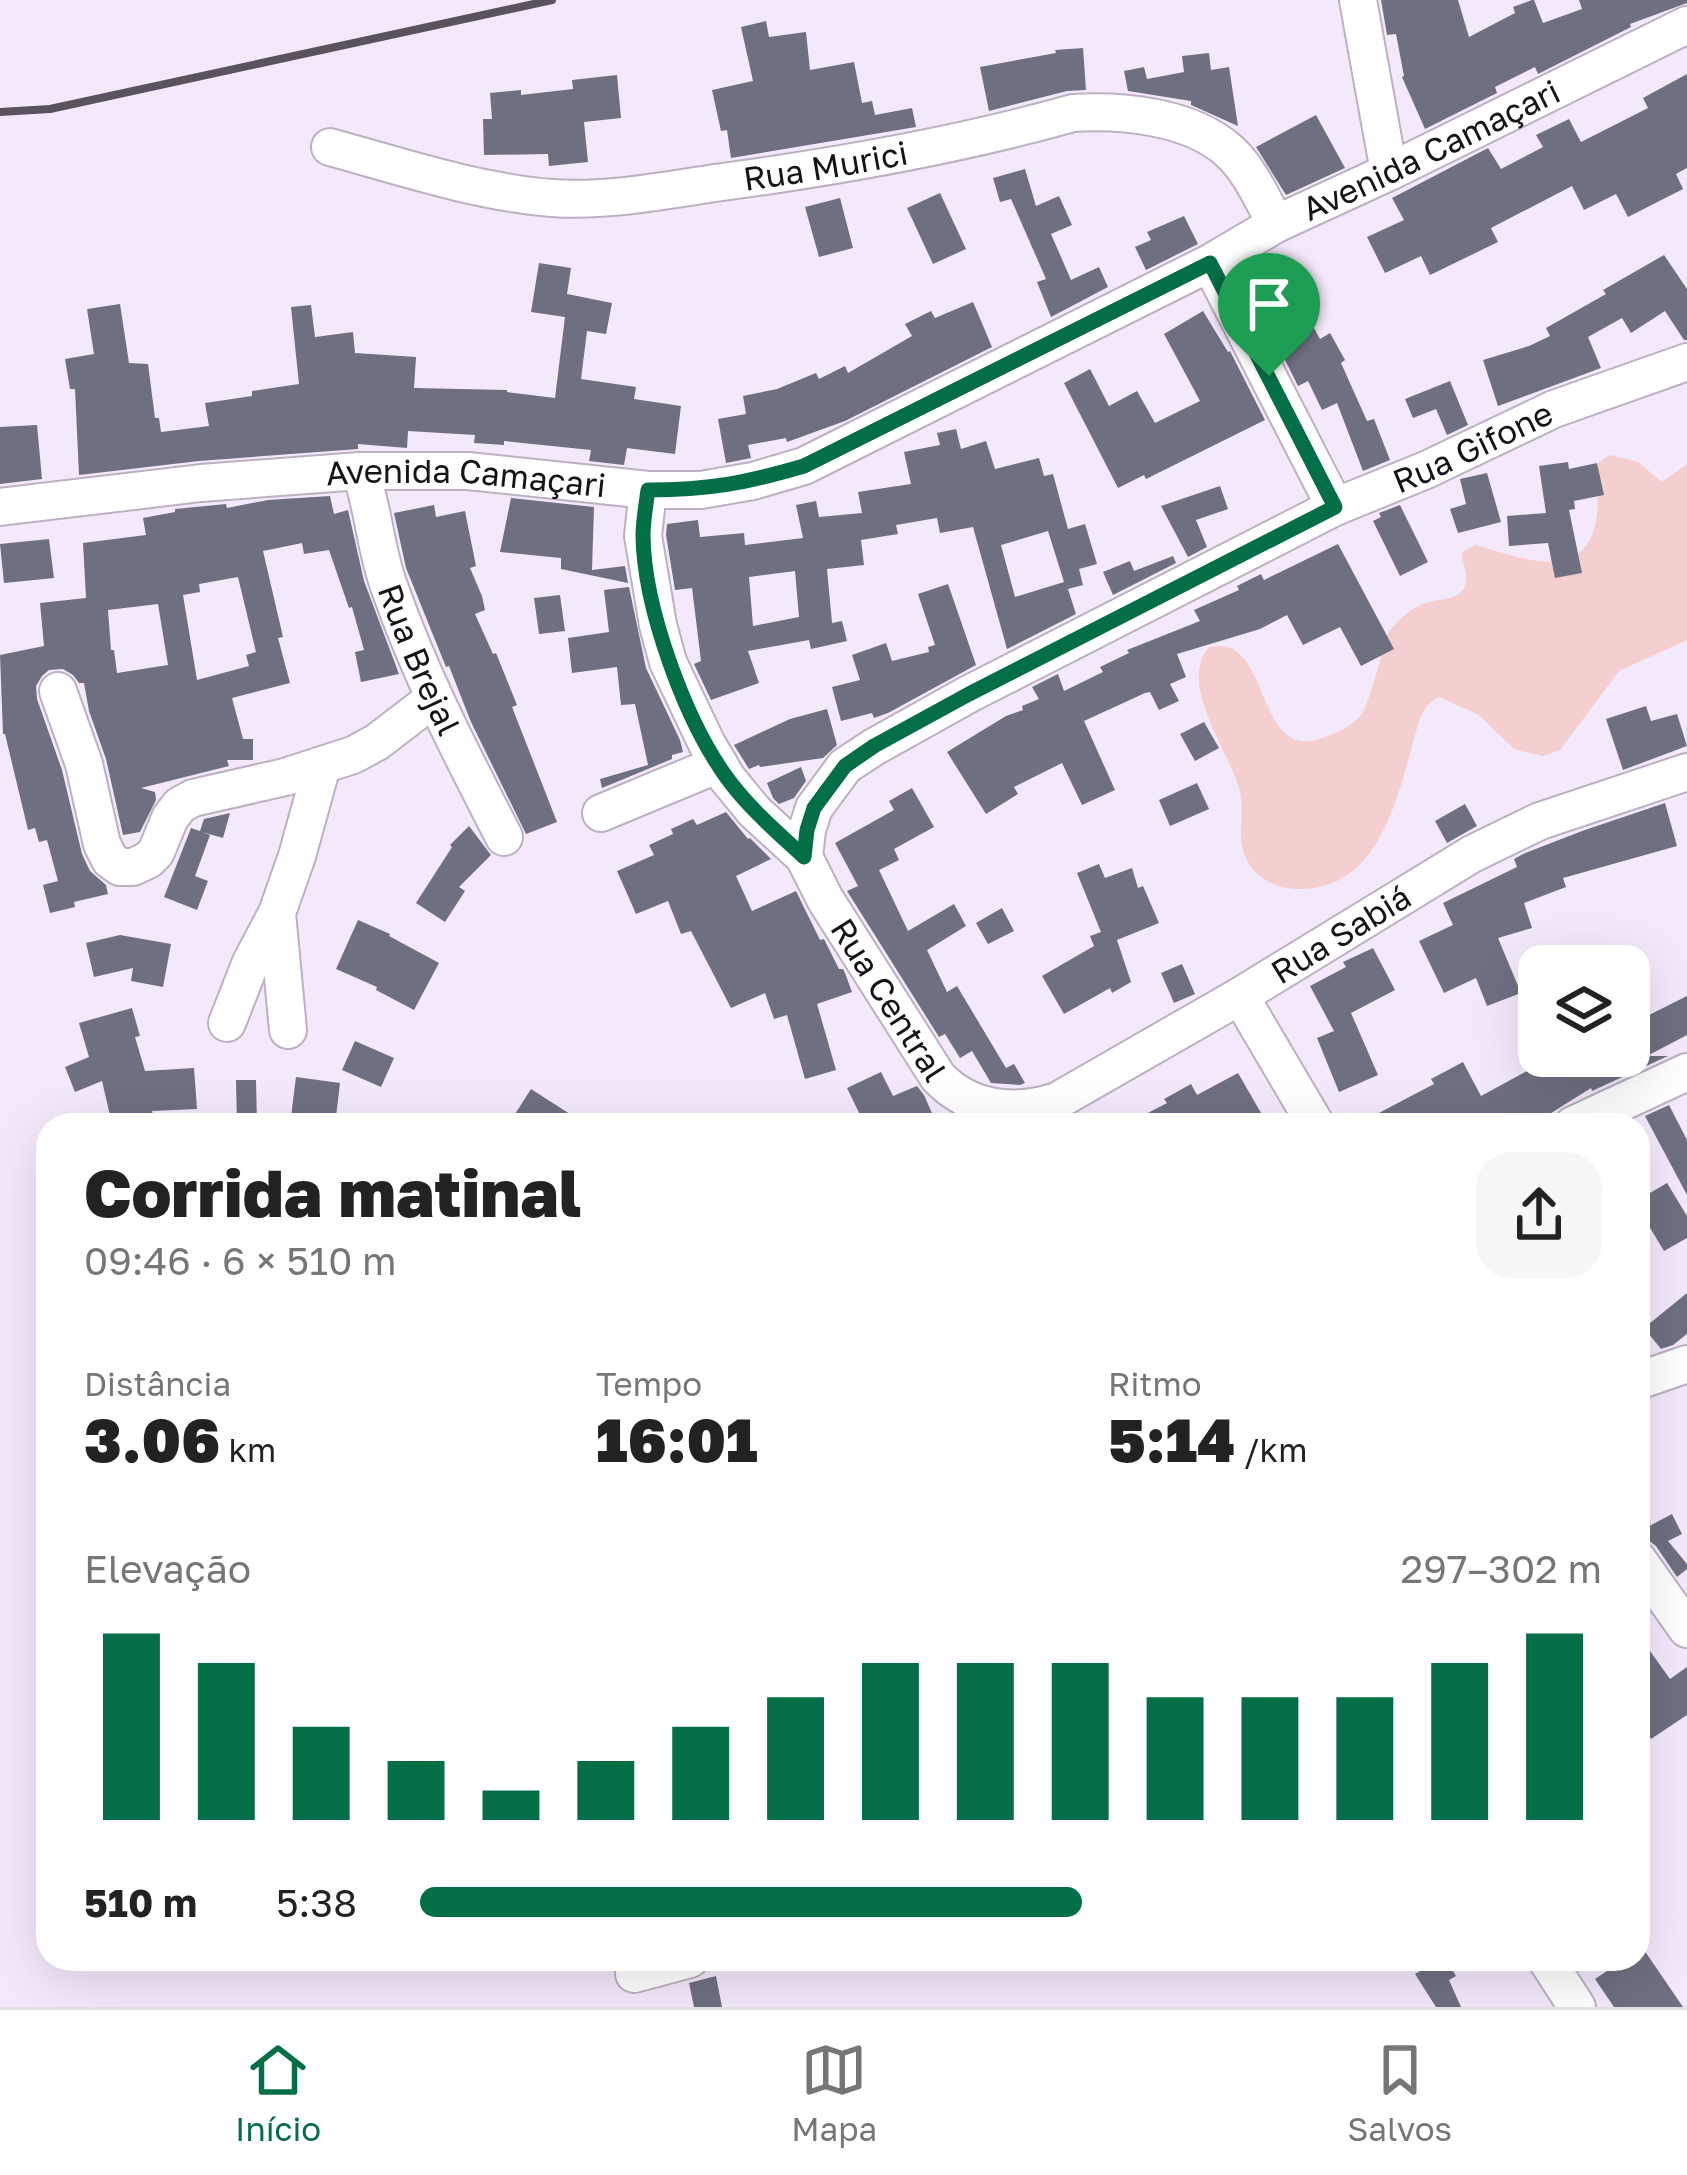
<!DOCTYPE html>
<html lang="pt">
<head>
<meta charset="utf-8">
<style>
  :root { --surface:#fff; --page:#f6f6f6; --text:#222; --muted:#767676; --line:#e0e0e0; --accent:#046f46 }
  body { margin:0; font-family:"Golos Text",sans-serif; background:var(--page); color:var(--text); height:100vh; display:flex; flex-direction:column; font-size:45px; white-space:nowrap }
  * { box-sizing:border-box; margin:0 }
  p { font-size:39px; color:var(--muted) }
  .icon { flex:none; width:66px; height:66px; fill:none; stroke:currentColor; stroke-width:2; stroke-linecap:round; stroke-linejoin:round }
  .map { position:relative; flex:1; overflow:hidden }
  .details { position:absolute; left:36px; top:1113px; width:1614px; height:858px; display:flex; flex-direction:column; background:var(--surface); border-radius:36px; box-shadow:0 12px 48px #0002 }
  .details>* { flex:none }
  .tools { position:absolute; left:1518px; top:945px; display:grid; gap:24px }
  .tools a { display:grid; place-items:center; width:132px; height:132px; border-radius:24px; background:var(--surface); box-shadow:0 12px 48px #0002; font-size:60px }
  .pin { position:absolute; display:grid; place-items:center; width:102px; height:102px; color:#fff; margin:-123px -51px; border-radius:50% 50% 50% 0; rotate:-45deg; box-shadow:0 0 12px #0007 }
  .pin .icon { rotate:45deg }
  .round { display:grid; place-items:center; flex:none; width:126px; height:126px; border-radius:36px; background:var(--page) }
  .summary { display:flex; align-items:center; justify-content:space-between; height:204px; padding:0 48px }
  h1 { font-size:66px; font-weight:800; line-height:90px }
  .stats { display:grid; grid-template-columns:repeat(3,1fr); gap:18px; height:204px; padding:12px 48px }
  .stats div { display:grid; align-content:center }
  .stats b { font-size:60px; font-weight:800 }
  .stats small { font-size:33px; font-weight:400 }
  .stats p { font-size:33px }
  .chart { height:336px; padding:24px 48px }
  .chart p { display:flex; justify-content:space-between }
  .chart svg { width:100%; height:216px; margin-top:12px; stroke:var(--accent); stroke-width:6 }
  ul { padding:0 48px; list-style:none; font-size:39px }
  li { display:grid; grid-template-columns:192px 144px 1fr; align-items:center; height:90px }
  li i { height:30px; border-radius:15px; background:var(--accent) }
  .tabs { display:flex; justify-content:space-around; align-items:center; height:168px; border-top:3px solid var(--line); background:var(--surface); font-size:33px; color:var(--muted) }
  .tabs a { display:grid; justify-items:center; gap:6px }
  .tabs .active { color:var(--accent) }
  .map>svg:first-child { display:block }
  .green { fill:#f5cfd0 }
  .building { fill:#6e6f81; fill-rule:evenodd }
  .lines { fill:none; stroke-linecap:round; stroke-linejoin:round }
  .minor-casing { stroke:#bcb0c2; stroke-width:40 }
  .minor { stroke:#fff; stroke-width:36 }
  .rail { stroke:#5a535d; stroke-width:8 }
  .route-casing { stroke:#fff; stroke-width:24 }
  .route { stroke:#046f46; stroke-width:15 }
  .labels { text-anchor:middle; stroke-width:9; stroke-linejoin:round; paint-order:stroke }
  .street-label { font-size:33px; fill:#161218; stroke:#fcf9fd }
</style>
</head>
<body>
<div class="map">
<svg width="1687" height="2007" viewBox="0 0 1687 2007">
  <rect width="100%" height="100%" fill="#f4e8fb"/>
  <!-- green -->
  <path class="green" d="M1610 455 1638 462 1662 482 1687 464V640L1619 671 1560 750 1543 756 1514 749 1479 715 1439 697 1427 705 1420 718C1400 782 1386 892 1296 889 1275 888 1254 878 1245 856 1237 838 1244 812 1240 792 1230 750 1177 686 1209 647 1219 646 1229 645 1237 652 1268 676 1266 756 1320 739 1334 734 1352 727 1361 715 1369 704 1383 650 1388 633 1397 621 1411 607 1426 603 1440 598 1464 601 1466 581 1467 572 1462 561 1462 552L1475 545C1517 556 1584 586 1596 521 1600 502 1595 482 1598 463Z"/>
  <!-- building -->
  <path class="building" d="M1381 0H1458L1469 37 1515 13 1513 7 1532 0H1534L1543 23 1582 9 1579 0H1687V3L1630 24 1631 27 1538 74 1535 67 1495 87 1497 93 1425 129 1402 77 1404 76 1396 34 1387 35Z
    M766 21 769 37 806 32 810 70 854 62 862 103 872 101 875 115 912 108 916 127 731 158 727 130 721 131 712 90 753 81 741 27Z
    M1083 48 1086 90 1067 91 989 111 980 67 1056 53 1055 50Z
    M1209 53 1211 70 1229 67 1238 126 1191 105V101L1128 91 1124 71 1144 67 1147 79 1184 72 1182 56Z
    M1687 74V168L1676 174 1683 189 1628 217 1616 194 1584 210 1572 186 1491 228 1498 242 1430 275 1421 256 1385 273 1367 237 1404 220 1392 198 1488 148 1501 169 1543 147 1536 135 1569 119 1581 142 1648 108 1643 98Z
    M617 75 621 118 584 122 588 162 549 166 548 154 484 155 483 119H492L490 93 521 90V95L573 89 572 80Z
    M1316 115 1345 168 1286 195 1256 147Z
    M1025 169 1036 206 1059 196 1072 225 1051 234 1071 280 1099 267 1108 287 1051 317 1037 282 1046 279 1011 199 1000 202 993 178Z
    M940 193 966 249 933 264 907 208Z
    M840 198 853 248 819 257 805 207Z
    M1184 216 1198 244 1146 270 1135 247 1151 240 1147 232Z
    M1664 255 1687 289V340H1684L1665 311 1631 333 1622 318 1588 337 1601 368 1498 406 1483 360 1529 346 1550 336 1546 328 1606 294 1603 290Z
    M539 263 571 268 567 294 612 303 606 334 587 331 581 379 636 387 634 399 681 406 675 454 627 448 624 465 589 461 591 450 504 441V445L474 443 475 435 408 431 407 448 358 444V449L199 461 79 475 75 389H70L65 359 94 354 87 309 120 304 129 363 148 364 155 418H159L161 432 209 426 205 403 252 396V391L299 384 291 307 311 305 315 337 353 332 355 353 416 357 414 388 507 390V392L555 398 565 317 531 312Z
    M973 302 992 347 845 421 787 442 786 438 748 445 751 458 726 463 718 419 746 414 743 396 777 389 816 373 819 379 845 366 848 373 912 336 905 324 931 311 935 318Z
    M1203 311 1228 352 1230 351 1265 420 1146 479 1144 475 1118 488 1064 383 1090 369 1109 406 1137 391 1155 423 1200 401 1164 334Z
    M1309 319 1320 339 1330 333 1345 360 1341 363 1367 421 1374 419 1390 460 1363 471 1337 403 1322 410 1308 381 1298 386 1274 338Z
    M1450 381 1468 425 1447 435 1436 409 1413 418 1405 399Z
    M37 425 42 479 0 484V427Z
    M956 429 961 449 986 441 995 469 1039 458 1044 476 1053 474 1068 529 1085 524 1097 564 1079 569 1083 585 1068 589 1076 614 1007 649 973 527 940 533 937 518 896 525 898 534 861 540 864 565 827 569 832 623 842 621 847 641 811 649 809 640 748 651 759 683 711 700 694 664 701 661 692 588 675 590 666 535 667 524 698 520 700 537 744 533 745 545 803 538 796 505 816 501 819 517 862 513 858 492 911 484 904 452 940 445 937 433ZM1048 531 1064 582 1015 597 1001 545ZM795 571 799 617 753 626 749 577Z
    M1568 462 1569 469 1597 463 1604 495 1574 501 1575 509 1569 510 1582 573 1555 578 1548 543 1509 546 1507 516 1546 513 1539 466Z
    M1487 473 1501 522 1458 533 1450 509 1466 504 1460 479Z
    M1220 486 1228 509 1196 520 1207 547 1188 557 1161 506Z
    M330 496 334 514 348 510 364 581 399 674 361 682 355 652 364 650 352 607 349 608 329 550 304 554 302 543 263 551 283 637 278 638 290 683 232 698 243 739H253V760H227L229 766 141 788 155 792 156 800 140 832 123 835 106 759 89 711 84 683H79L73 675 63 669 49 670 42 676 36 686 37 699 62 770 82 854 90 871 106 885 108 894 74 902 75 907 50 913 43 885 58 881 47 840 39 842 35 828 28 830 5 734H3L0 655 44 646 40 603 86 598 83 543 146 535 143 518 175 512V509L226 504 227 508 268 500ZM238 577 256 652 246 655 249 666 197 680 183 595 200 592 199 584ZM158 604 168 665 117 673 114 650H111L108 610Z
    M511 498 594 507 592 570 625 566 628 583 561 569V558L500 552Z
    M434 505 436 517 465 511 476 566 470 568 482 596 485 610 475 614 493 654 496 653 517 705 512 707 557 822 526 834 471 722 449 666 446 667 406 568 394 513Z
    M1400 505 1428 562 1400 576 1373 521 1381 517 1379 513Z
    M49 539 54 578 4 583 0 544Z
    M1338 544 1394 649 1361 666 1340 627 1303 645 1287 615 1260 629 1177 654 1186 677 1170 684 1179 701 1159 710 1150 692 1145 693 1084 721 1115 790 1082 805 1062 763 1014 787 1018 794 986 814 947 752 1006 716 1023 710 1022 706 1039 699 1032 687 1058 674 1064 691 1103 672 1100 667 1129 653 1127 650 1200 621 1194 610 1239 590 1237 586 1261 574 1264 580Z
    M1173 556 1176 563 1113 595 1103 572 1130 561 1134 571Z
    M948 584 976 665 888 713 874 718 872 713 841 721 832 687 860 680 852 655 886 643 892 661 929 652 928 647 935 645 918 594Z
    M629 587 646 668 680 740 683 752 672 755V759L602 788 600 779 648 765 635 704 621 705 617 667 572 673 568 638 609 632 604 590Z
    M560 595 565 631 539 634 534 598Z
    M1646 706 1651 721 1677 714 1687 746 1623 770 1606 719Z
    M827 709 837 745 823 758 760 767 759 765 749 769 734 745 790 719Z
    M1204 722 1219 748 1195 761 1180 734Z
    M801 767 806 781 794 798 779 804 773 798 767 783Z
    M1197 783 1209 809 1170 826 1159 800Z
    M912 788 934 827 894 849 899 860 879 870 908 931 954 904 966 926 927 950 947 992 957 986 1006 1068 1014 1064 1025 1083 1020 1085 991 1083 972 1051 960 1058 945 1034 939 1037 847 891 858 886 835 843 894 810 889 801Z
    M1665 803 1677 846 1563 878 1566 887 1524 903 1532 928 1498 938 1521 993 1487 1006 1476 978 1444 993 1419 941 1453 925 1443 903 1517 867 1514 859 1523 854 1582 831Z
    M1465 804 1477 826 1447 843 1435 821Z
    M726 812 748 839 750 838 771 859 736 876 752 911 796 891 820 940 824 939 839 969H843L845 973 852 992 817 1004 836 1070 805 1079 787 1015 774 1019 765 993 731 1008 691 931 681 934 668 901 636 914 617 871 654 855 649 845 673 834 671 829 693 819 697 825Z
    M230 813 223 838 202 832 210 835 195 876 208 881 197 910 164 897 191 828 200 831 204 819Z
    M469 826 491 855 459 887 465 891 445 922 416 903 452 847 450 845Z
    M1099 864 1105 878 1132 868 1138 888 1143 886 1159 923 1117 940 1131 982 1112 993 1110 988 1064 1014 1042 976 1094 946 1090 936 1101 932 1077 873Z
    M1002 908 1014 931 988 944 976 923Z
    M358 920 390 934 389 936 439 963 414 1010 376 990 377 987 336 969Z
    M120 935 171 944 163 987 131 981 133 968 94 977 86 943Z
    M1373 948 1395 990 1351 1013 1378 1075 1339 1092 1317 1038 1334 1031 1310 986 1346 967 1343 962Z
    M1182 964 1195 994 1174 1003 1161 973Z
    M1687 996V1035L1647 1056H1668L1592 1091 1591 1088 1532 1125H1510L1505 1117 1490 1125H1356L1434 1084 1431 1079 1463 1062 1481 1096 1527 1071 1523 1065 1539 1056H1629V1025Z
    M132 1008 140 1036 135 1037 145 1071 194 1068 197 1109 152 1111 155 1125H117L115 1119 111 1120 102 1081 75 1092 65 1067 89 1057 79 1023Z
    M355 1041 394 1058 381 1087 342 1070Z
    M881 1072 893 1096 917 1086 924 1095 935 1120 923 1125H865L847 1088Z
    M1238 1073 1268 1125H1125L1167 1103 1164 1099 1191 1084 1197 1095Z
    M296 1077 340 1083 335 1125H290Z
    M236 1080H256L257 1125H237Z
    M531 1089 587 1125H508Z
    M1669 1105 1687 1140V1195L1645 1116Z
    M1667 1183 1687 1216V1238L1664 1251 1638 1208V1200Z
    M1687 1293V1334L1673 1345 1661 1349 1644 1328Z
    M1672 1514 1682 1534 1668 1541 1687 1564V1569L1677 1577 1656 1546 1648 1540 1638 1538V1532Z
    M1638 1634 1670 1679 1687 1667V1715L1651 1739 1638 1720Z
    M1642 1947 1683 2007H1614L1595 1979 1625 1959H1638V1950Z
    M1441 1959H1446L1456 1976 1449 1980 1461 2007H1436L1415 1974Z
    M716 1976 722 2007H694L689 1983Z"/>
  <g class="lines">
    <defs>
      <g id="minor">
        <path d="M1358 0 1389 172"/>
        <path id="s1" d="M330 147C402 167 477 192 552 198 606 202 661 191 715 183 835 167 956 146 1073 113 1122 110 1190 116 1229 151 1250 170 1262 199 1276 224"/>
        <path d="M1210 263 1335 507"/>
        <path id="s2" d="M360 471C374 508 375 550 390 589 421 677 462 755 504 837"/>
        <path id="s3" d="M648 490 643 536 658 625 668 662 707 744 727 778 754 811 804 857 825 899 938 1077C969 1110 1014 1115 1057 1101L1240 996 1472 854 1540 821 1687 772"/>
        <path id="s4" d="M0 507 201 483 360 471H468L648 490H701L753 481 804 466 1210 263 1276 224 1389 172 1687 25"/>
        <path d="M58 691 84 764 102 844 110 860 120 867H133L148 860 156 852 170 818 180 805 193 798 285 777 353 755 377 742 433 699"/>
        <path d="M601 813 719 764"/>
        <path id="s5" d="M804 857 807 830 814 808 845 766 874 747 969 694 1335 507 1426 470 1554 409 1687 362"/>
        <path d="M1240 996 1316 1125"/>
        <path d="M227 1023 251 962 277 913"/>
        <path d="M288 1030 277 913 297 856 322 766"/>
        <path d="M1573 1125 1687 1072"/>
        <path d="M1638 1381 1687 1364"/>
        <path d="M1638 1560 1687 1629"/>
        <path d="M1546 1959 1577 2007"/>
        <path d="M634 1974 690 1959"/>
      </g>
    </defs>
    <!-- minor casing -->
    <use href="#minor" class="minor-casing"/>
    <!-- minor -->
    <use href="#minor" class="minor"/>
    <!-- rail -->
    <path class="rail" d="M0 112 50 109 552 0"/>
  </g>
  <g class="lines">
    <defs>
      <path id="route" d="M1210 263 1335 507 969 694 874 746 845 766 814 808 807 830 804 857C777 832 749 808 727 778 685 720 644 608 643 536 643 521 646 505 648 490 709 490 746 483 804 466Z"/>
    </defs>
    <!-- route casing -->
    <use href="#route" class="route-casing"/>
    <!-- route -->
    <use href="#route" class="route"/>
  </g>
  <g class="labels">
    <!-- street labels -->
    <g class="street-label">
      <text dy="12" stroke="none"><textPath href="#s4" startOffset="1512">Avenida Camaçari</textPath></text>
      <text dy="12" stroke="none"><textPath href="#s1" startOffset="504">Rua Murici</textPath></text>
      <text dy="12" stroke="none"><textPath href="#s5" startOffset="807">Rua Gifone</textPath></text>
      <text dy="12" stroke="none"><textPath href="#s4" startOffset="468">Avenida Camaçari</textPath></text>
      <text dy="12" stroke="none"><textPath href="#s2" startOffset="198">Rua Brejal</textPath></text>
      <text dy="12" stroke="none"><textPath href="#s3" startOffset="1131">Rua Sabiá</textPath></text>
      <text dy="12" stroke="none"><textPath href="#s3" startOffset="582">Rua Central</textPath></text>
    </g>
  </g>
</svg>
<div class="tools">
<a><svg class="icon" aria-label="layers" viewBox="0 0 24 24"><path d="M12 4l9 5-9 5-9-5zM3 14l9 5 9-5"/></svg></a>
</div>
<div class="pin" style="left:1269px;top:376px;background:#1e9e55"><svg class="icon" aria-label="arrive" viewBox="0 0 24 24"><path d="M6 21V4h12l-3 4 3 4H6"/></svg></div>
<section class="details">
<div class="summary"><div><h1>Corrida matinal</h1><p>09:46 · 6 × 510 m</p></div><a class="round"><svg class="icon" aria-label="share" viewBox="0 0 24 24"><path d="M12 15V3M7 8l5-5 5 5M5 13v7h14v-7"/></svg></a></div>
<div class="stats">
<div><p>Distância</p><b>3.06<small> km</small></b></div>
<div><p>Tempo</p><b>16:01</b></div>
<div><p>Ritmo</p><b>5:14<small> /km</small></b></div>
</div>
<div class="chart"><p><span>Elevação</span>297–302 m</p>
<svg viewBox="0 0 160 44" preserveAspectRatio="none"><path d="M5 44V6M15 44V12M25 44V25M35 44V32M45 44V38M55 44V32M65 44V25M75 44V19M85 44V12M95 44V12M105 44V12M115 44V19M125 44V19M135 44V19M145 44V12M155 44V6"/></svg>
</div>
<ul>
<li><b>510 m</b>5:38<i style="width:56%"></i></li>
</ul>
</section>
</div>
<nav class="tabs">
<a class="active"><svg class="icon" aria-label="home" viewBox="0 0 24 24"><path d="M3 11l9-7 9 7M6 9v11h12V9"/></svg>Início</a>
<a><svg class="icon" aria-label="map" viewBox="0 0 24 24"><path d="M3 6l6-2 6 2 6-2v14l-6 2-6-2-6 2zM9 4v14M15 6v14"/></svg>Mapa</a>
<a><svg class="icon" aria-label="saved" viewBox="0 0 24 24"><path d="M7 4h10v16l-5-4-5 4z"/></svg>Salvos</a>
</nav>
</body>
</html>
